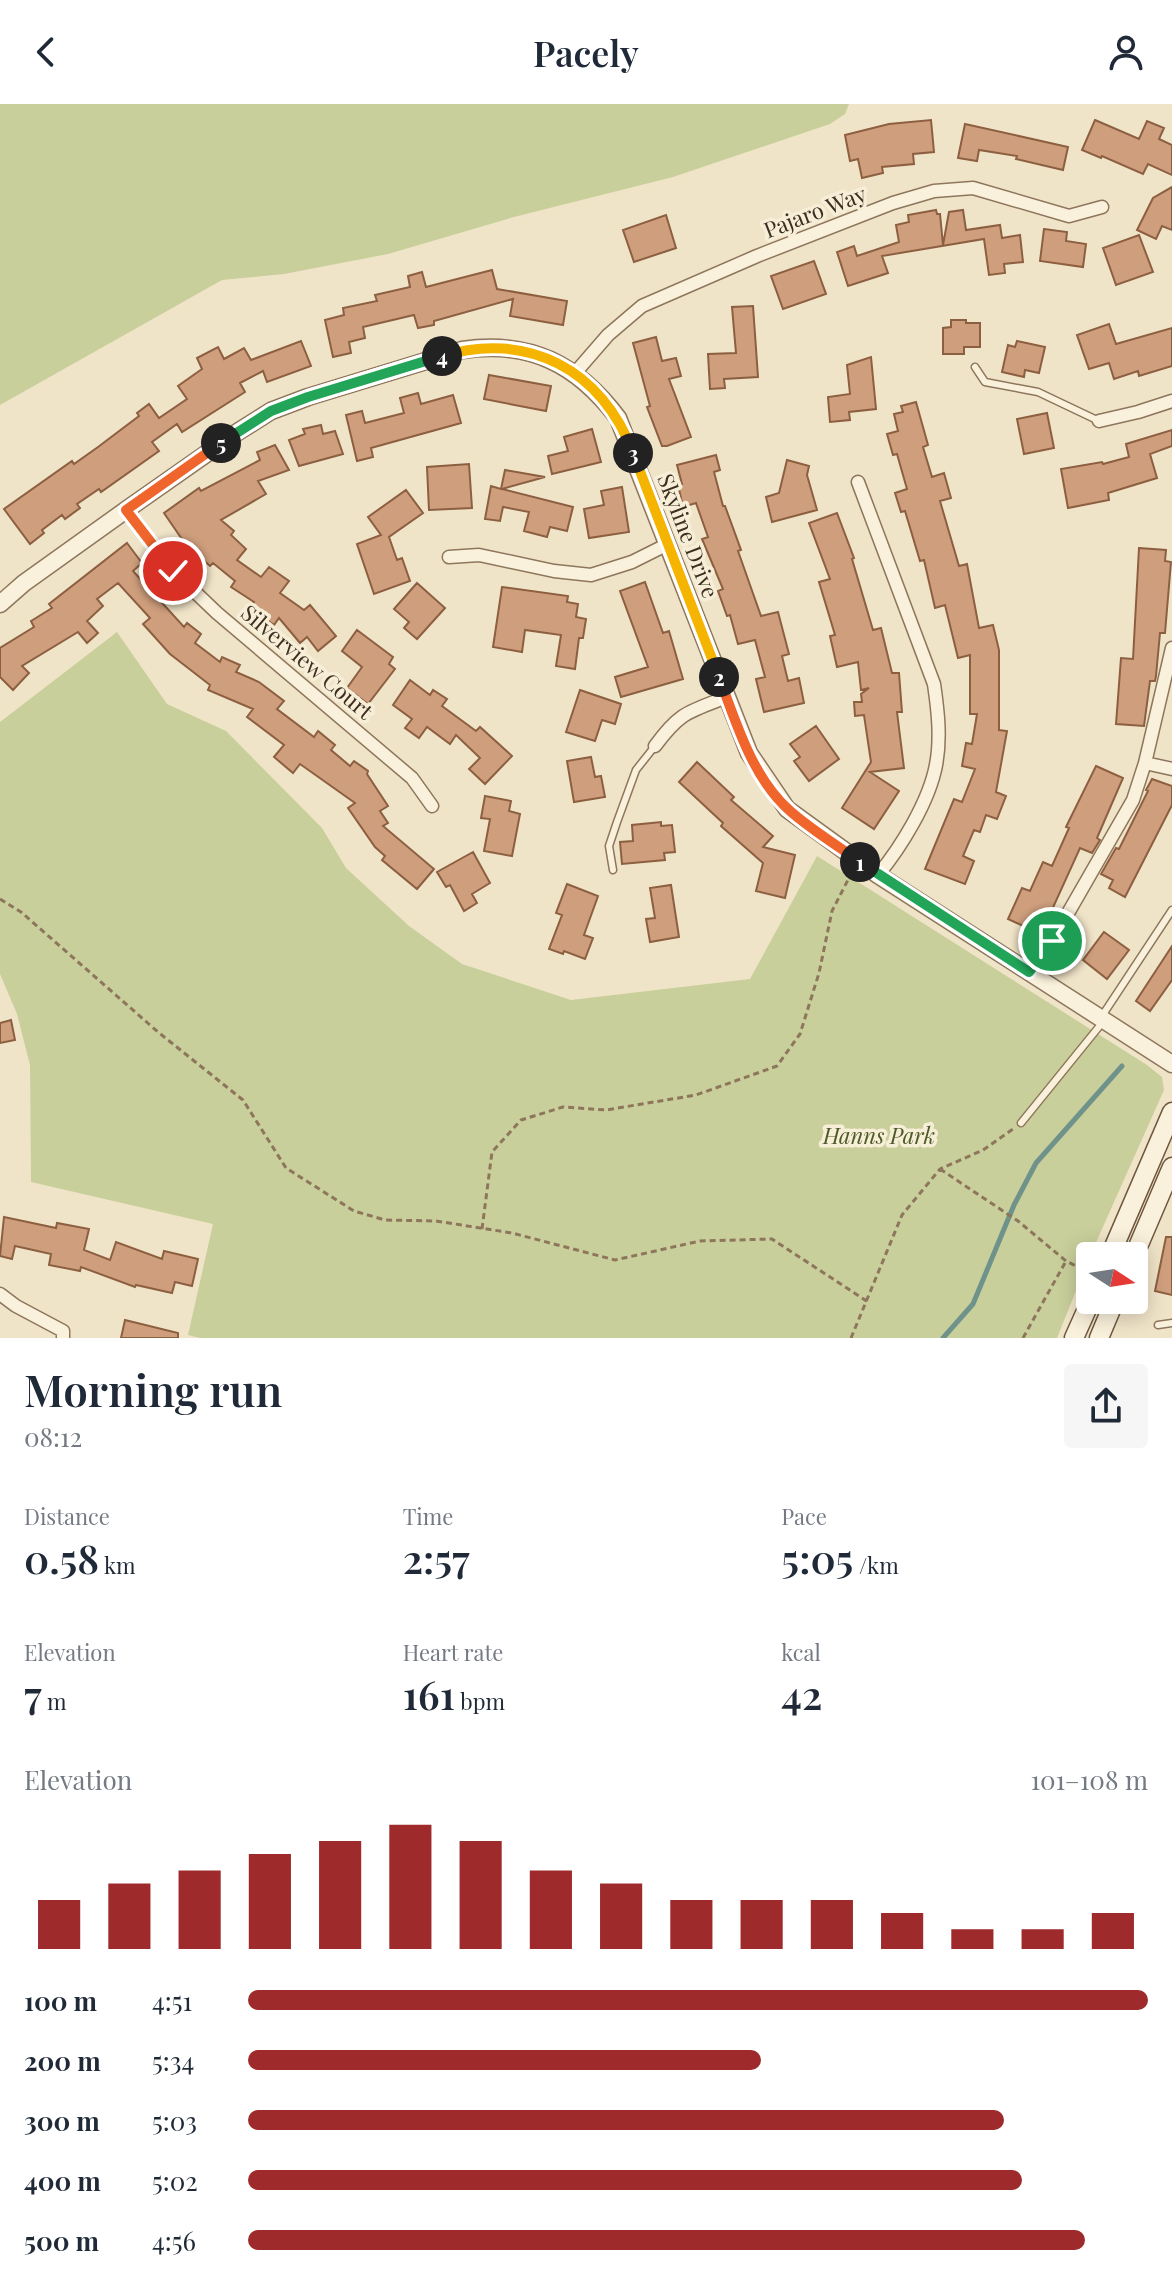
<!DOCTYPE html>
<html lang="en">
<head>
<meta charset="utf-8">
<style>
  :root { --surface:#fff; --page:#f6f6f7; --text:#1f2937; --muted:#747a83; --accent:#9e2a2b }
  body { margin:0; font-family:"Playfair Display",serif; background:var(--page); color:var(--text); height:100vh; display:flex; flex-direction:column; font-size:30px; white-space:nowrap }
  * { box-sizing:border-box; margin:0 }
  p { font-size:26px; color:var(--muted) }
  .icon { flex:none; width:44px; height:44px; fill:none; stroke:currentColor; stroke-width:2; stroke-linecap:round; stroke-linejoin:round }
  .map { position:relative; height:1234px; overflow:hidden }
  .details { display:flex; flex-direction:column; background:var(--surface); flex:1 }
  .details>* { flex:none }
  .needle { width:52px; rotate:102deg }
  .buttons { position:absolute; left:1076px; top:1138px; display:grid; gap:16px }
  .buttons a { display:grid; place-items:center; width:72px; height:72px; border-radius:8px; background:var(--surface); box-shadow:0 4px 20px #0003; font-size:40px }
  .pin { position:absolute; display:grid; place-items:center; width:68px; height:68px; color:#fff; margin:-34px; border:4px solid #fff; border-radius:50%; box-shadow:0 2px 8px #0007 }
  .km { position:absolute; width:40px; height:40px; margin:-20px; border-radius:50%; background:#222; color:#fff; font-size:22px; line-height:40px; text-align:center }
  .round { display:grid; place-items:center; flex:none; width:84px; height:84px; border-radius:8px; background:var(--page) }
  .overview { display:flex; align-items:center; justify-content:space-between; height:136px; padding:0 24px }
  h1 { font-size:44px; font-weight:600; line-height:60px }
  .stats { display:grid; grid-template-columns:repeat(3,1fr); gap:12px; height:136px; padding:8px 24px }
  .stats div { display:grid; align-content:center }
  .stats b { font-size:40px; font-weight:600 }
  .stats small { font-size:22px; font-weight:400 }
  .stats p { font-size:22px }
  .chart { height:224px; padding:16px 24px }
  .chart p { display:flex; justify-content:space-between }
  .chart svg { width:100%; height:144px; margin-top:8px; stroke:var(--accent); stroke-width:6 }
  ul { padding:0 24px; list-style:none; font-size:26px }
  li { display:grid; grid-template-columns:128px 96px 1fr; align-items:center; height:60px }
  li i { height:20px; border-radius:10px; background:var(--accent) }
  header { display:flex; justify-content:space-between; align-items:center; height:104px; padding:0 24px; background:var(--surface); font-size:36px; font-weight:600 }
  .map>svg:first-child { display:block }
  .green { fill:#c9cf9b }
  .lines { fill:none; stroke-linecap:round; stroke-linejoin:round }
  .stream { stroke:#6f938a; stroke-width:5 }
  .building { fill:#cf9f7d; stroke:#8d5f41; stroke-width:2 }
  .service-casing { stroke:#8d765c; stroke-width:9 }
  .minor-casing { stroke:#8d765c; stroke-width:15 }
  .tertiary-casing { stroke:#8d765c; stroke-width:19 }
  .secondary-casing { stroke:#6f573f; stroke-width:21 }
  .path { stroke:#8d765c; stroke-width:3; stroke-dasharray:6 4; stroke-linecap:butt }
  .service { stroke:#faf1dc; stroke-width:6 }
  .minor { stroke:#faf1dc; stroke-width:12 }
  .tertiary { stroke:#faf1dc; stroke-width:16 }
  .secondary { stroke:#faf1dc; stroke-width:18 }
  .split-1-casing { stroke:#fff; stroke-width:16 }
  .split-2-casing { stroke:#fff; stroke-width:16 }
  .split-3-casing { stroke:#fff; stroke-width:16 }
  .split-4-casing { stroke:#fff; stroke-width:16 }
  .split-5-casing { stroke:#fff; stroke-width:16 }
  .split-6-casing { stroke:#fff; stroke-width:16 }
  .split-1 { stroke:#22a559; stroke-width:10 }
  .split-2 { stroke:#f0652b; stroke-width:10 }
  .split-3 { stroke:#f5b400; stroke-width:10 }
  .split-4 { stroke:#f5b400; stroke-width:10 }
  .split-5 { stroke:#22a559; stroke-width:10 }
  .split-6 { stroke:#f0652b; stroke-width:10 }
  .labels { text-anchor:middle; stroke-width:7; stroke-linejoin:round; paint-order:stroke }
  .street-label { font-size:22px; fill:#3d2e20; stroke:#f7eed8 }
  .park-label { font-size:22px; font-style:italic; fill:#4d5a26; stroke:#f7eed8 }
</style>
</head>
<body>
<header><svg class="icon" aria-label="back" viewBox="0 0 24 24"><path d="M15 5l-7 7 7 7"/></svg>Pacely<svg class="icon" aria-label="person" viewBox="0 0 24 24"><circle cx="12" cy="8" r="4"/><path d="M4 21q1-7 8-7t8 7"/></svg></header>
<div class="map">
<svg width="1172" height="1234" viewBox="0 0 1172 1234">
  <rect width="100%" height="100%" fill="#f0e4c8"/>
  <!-- green -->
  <path class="green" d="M0 0H849L845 10 830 20 673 73 514 113 388 150 284 170 222 176 0 301Z
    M117 528 167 600 226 627 322 724 346 764 409 822 462 860 571 896 750 875 817 752 1147 961 1162 973 1164 986 1090 1152 1057 1234H200L188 1231 213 1120 31 1078 30 961 17 910 0 870V618Z"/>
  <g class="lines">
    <!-- stream -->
    <path class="stream" d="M943 1234 973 1200 1014 1101 1036 1059 1122 962"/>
  </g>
  <!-- building -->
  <path class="building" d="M931 16 934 48 913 50 914 60 882 63 883 69 862 74 858 55 850 57 845 31 889 20Z
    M1095 16 1139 35 1147 17 1164 24 1159 35 1172 41V71L1148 60 1143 70 1102 52 1101 54 1082 46Z
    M965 20 1068 43 1063 66 1016 55 1017 52 979 46 977 57 958 54Z
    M1172 83V126L1162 122 1156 135 1137 126 1153 94Z
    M936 106 937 110H940L943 141 949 108 963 106 966 126 1000 121 1002 134 1020 131 1023 158 1004 160 1005 169 989 171 984 135 882 152 888 169 848 182 837 148 854 142 857 152 899 138 896 121 909 118 908 111Z
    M666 111 676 144 634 158 623 126Z
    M1044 125 1067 128 1066 137 1086 140 1083 163 1040 157Z
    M1139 131 1153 168 1116 181 1103 144Z
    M814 157 826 190 783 205 771 172Z
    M492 166 497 185 567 197 563 221 510 212 513 195 434 217V221L418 224 414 211 363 223 365 234 349 238 351 249 333 253 325 216 344 211 343 204 377 197 375 191 410 183 408 172 422 168 426 183Z
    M753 202 758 273 724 275 725 284 710 285 708 250 736 249 732 203Z
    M951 216H966V219H980V243H964V250H943V224L951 223Z
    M1109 220 1116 240 1172 224V262L1139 272 1138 267 1114 275 1109 259 1089 265 1077 231Z
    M656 233 662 257 676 254 681 272 669 275 691 333 667 342H662L647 303 650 302 633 239Z
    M301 237 311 262 267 278 263 267 240 279 245 288 182 328 177 320 152 338 159 347 101 388 99 385 77 400 80 404 65 415 62 411 42 426 44 429 30 440 4 405 72 357 74 360 98 343 139 312 137 309 149 300 159 314 187 295 178 282 202 265 197 254 218 243 224 255 244 244 251 256Z
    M1017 237 1045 243 1039 269 1025 266 1024 273 1002 268 1008 241 1015 243Z
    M871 253 876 305 849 308 850 316 830 318 828 293 850 290 847 261Z
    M489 271 551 282 546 307 484 295Z
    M418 289 421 300 453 291 461 319 371 344 373 353 357 357 346 311 362 307 365 319 404 309 400 294Z
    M916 298 928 341 923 343 932 373 944 369 951 394 940 397 959 462 967 460 979 524 993 521 999 546V626L1007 627 996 688 1006 692 997 715 986 711 980 728 974 726 963 752 974 757 965 780 925 765 954 695 962 698 975 665 962 662 966 639 972 640 977 610H970V551L958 554 945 501 935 504 924 456 920 457 905 407 901 408 895 389 907 385 897 350 893 351 887 330 898 327 894 310 903 308 901 302Z
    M1047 309 1054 344 1024 350 1017 315Z
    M321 321 323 330 335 327 343 350 299 362 289 336 305 330 303 325Z
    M592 325 601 358 552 370 548 352 568 347 564 333Z
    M1172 326V342L1150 350 1157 374 1108 389 1109 396 1068 404 1061 365 1102 358 1103 360 1129 353 1126 340Z
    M275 341 289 366 258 377 266 390 221 416 234 427 231 431 246 445 237 456 261 473 269 463 289 477 280 489 304 506 310 501 336 532 318 547 307 533 300 539 279 514 274 521 250 504 254 498 231 483 235 477 213 459 210 462 186 441 164 409 199 384 201 387 260 356 257 348Z
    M716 351 720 366 714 368 723 402H725L741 446 738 447 761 512 778 508 789 550 782 552 788 577 799 574 804 599 764 608 756 575 765 573 755 536 738 540 730 511 727 512 718 487 723 485 702 435 708 433 696 399 683 403 678 381 682 380 677 361Z
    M787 356 809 362 807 371 817 406 772 418 766 393 779 389Z
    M469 360 472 404 429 406 427 363Z
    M505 366 545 373 502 385 573 403 567 427 550 423 547 433 524 427 529 408 503 403 500 417 485 415 491 382 501 385Z
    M622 383 629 428 589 434 584 405 604 401 601 387Z
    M406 386 423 409 389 433 397 456 402 454 410 477 374 490 357 440 381 431 368 413Z
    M837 409 854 454 852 455 873 526 881 524 892 569H899L902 608H897L904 664 870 668 899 687 874 725 842 704 871 658 864 611 855 612 854 598H862L861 590 869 584 861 586 858 558 837 563 830 532 835 531 819 478 830 475 809 419Z
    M127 439 142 459 133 467 184 523 187 519 201 530 195 539 220 558 222 553 240 561 236 568 259 578 284 597 277 605 314 633 318 627 335 641 331 646 350 662 354 657 368 667 367 670 388 702 380 707 388 719 383 722 434 765 417 785 382 756 385 752 375 743 348 704 355 699 300 660 293 669 274 653 284 641 247 613 253 605 208 586 210 581 170 550 143 520 150 514 118 479 97 495 103 502 87 517 98 529 87 539 78 528 22 562 29 569 13 586 0 573V544L34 523 31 517 52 504 49 500Z
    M1139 444 1166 446 1165 457 1171 458 1165 529H1160L1156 572 1155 577H1150L1144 622 1116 620 1121 554 1133 555Z
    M645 478 663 529 669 527 683 575 621 593 615 573 648 563 620 487Z
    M417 479 445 504 417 535 404 524 409 518 394 505Z
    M502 483 568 492 567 498 578 500 576 513 586 515 583 534H579L575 565 556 562 561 531 525 526 522 548 493 543Z
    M357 526 393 553 389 560 395 565 368 600 347 584 362 563 342 547Z
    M410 576 430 591 433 586 447 595 442 602 476 627 480 623 512 652 485 680 469 665 480 654 456 631 450 640 427 623 419 634 405 624 412 615 393 601Z
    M580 586 621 600 615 620 602 616 595 637 566 628Z
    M816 622 839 655 809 677 794 657 800 653 790 640Z
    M591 653 595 673 601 672 605 693 574 698 567 657Z
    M697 658 734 693 731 696 773 732 763 743 795 751 785 794 756 787 763 759 721 722 723 719 679 678Z
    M1096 662 1123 674 1097 734 1100 736 1092 749 1080 744 1041 830 1008 815 1022 784 1030 787 1043 758 1052 762 1069 724 1066 723Z
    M1152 675 1172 682V701L1125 793 1109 784 1113 776 1101 770 1116 744 1119 745 1148 687 1146 686Z
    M485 692 511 697 509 707 520 710 512 752 484 747 490 715 481 714Z
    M661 718V722L672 721 675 748 664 749 665 756 622 760 620 738 633 737 632 721Z
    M473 748 490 779 472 790 477 799 464 807 450 781 446 783 437 768Z
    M567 780 598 792 584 831 593 834 585 855 564 847 563 850 549 845 562 811 556 809Z
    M671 781 679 833 650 838 646 815 655 814 650 784Z
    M1104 828 1129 846 1107 875 1083 856Z
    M1172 842V876L1150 907 1136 897Z
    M11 916 15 936 0 939V919Z
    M4 1113 56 1124 57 1119 89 1125 84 1146 110 1156 116 1138 162 1155 164 1147 198 1155 192 1182 175 1178 172 1189 136 1181 135 1183 81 1163 80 1167 49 1161 51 1150 15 1142 12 1155 0 1152Z
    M1166 1133H1172V1191L1155 1187Z
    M125 1216 178 1229V1234H121Z"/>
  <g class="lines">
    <defs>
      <path id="service" d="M975 263 985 278 1038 288 1099 317
        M613 766 609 742 617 718 636 666 655 642
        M1102 912 1172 806
        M1021 1019 1102 919
        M1158 1221 1172 1219"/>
      <path id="minor" d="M575 269 608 231 642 202 757 152 893 99 934 87 973 84 1069 112 1102 103
        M1099 317 1138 308 1172 297
        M858 378 934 580C938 607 941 635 936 661 929 698 901 743 878 771
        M126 406 173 467 217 509 412 674 432 702
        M449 453 479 451 554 467 591 471 632 458 666 441
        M655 642C680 608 688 608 727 593
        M1145 659 1172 665
        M1029 868 1052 837 1133 696 1145 659 1172 544
        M0 1190 16 1202 63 1227V1234"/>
      <path id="tertiary" d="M0 500 24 479 126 406 236 329 271 307 308 293 462 246C530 236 577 260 618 314L749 649 787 705 878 771 1172 960"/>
      <path id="secondary" d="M1110 1152 1172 1008
        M1134 1152 1172 1063
        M1074 1234 1091 1196
        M1099 1234 1115 1196"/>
    </defs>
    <!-- service casing -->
    <use href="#service" class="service-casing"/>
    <!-- minor casing -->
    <use href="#minor" class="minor-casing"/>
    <!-- tertiary casing -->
    <use href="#tertiary" class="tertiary-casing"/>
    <!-- secondary casing -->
    <use href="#secondary" class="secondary-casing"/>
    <!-- path -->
    <path class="path" d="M0 795 21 808 158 928 243 996 286 1064 354 1107 385 1116 436 1117 512 1129 615 1156 700 1137 772 1135 868 1198
      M940 1065 1018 1117 1066 1157 1090 1169
      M482 1125 492 1048 521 1016 563 1003 606 1006 696 991 777 962 800 930 819 869 832 807 851 770
      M851 1234 902 1111 940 1065 983 1046 1013 1025
      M1023 1234 1066 1157"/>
    <!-- service -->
    <use href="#service" class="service"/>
    <!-- minor -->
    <use href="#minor" class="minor"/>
    <!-- tertiary -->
    <use href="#tertiary" class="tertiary"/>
    <!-- secondary -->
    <use href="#secondary" class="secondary"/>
  </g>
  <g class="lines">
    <defs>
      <path id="split-1" d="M860 758 1029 868 1052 837"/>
      <path id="split-2" d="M719 573C736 618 752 673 789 706 810 725 837 741 860 758"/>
      <path id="split-3" d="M633 349 719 573"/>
      <path id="split-4" d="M442 252C527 226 603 266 633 349"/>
      <path id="split-5" d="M221 339 271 307 308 293 442 252"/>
      <path id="split-6" d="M173 467 126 406 221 339"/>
    </defs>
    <!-- split-1 casing -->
    <use href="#split-1" class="split-1-casing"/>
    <!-- split-2 casing -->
    <use href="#split-2" class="split-2-casing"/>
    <!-- split-3 casing -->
    <use href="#split-3" class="split-3-casing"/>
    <!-- split-4 casing -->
    <use href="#split-4" class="split-4-casing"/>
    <!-- split-5 casing -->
    <use href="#split-5" class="split-5-casing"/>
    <!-- split-6 casing -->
    <use href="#split-6" class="split-6-casing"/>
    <!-- split-1 -->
    <use href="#split-1" class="split-1"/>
    <!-- split-2 -->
    <use href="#split-2" class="split-2"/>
    <!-- split-3 -->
    <use href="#split-3" class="split-3"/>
    <!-- split-4 -->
    <use href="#split-4" class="split-4"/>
    <!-- split-5 -->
    <use href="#split-5" class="split-5"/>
    <!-- split-6 -->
    <use href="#split-6" class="split-6"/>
  </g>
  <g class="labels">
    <!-- street labels -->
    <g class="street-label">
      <text transform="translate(815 108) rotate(-21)" y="8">Pajaro Way</text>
      <text transform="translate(688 432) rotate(69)" y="8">Skyline Drive</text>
      <text transform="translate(307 558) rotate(40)" y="8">Silverview Court</text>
    </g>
    <!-- park labels -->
    <g class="park-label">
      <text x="879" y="1040">Hanns Park</text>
    </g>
  </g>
</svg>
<div class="buttons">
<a><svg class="needle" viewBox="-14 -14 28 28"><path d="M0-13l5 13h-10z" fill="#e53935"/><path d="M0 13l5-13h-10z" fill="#747a83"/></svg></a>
</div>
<div class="pin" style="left:1052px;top:837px;background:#1e9e55"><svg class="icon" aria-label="arrive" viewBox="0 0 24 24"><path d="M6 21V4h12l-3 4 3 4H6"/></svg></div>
<div class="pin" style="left:173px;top:467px;background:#d93025"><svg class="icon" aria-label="check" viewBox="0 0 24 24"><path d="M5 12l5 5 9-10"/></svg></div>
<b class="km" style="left:860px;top:758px">1</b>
<b class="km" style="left:719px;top:573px">2</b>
<b class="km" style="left:633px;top:349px">3</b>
<b class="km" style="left:442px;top:252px">4</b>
<b class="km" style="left:221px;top:339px">5</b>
</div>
<section class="details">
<div class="overview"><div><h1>Morning run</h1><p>08:12</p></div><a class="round"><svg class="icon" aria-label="share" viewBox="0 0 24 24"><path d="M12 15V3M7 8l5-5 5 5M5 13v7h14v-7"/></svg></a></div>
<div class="stats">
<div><p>Distance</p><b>0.58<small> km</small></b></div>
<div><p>Time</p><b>2:57</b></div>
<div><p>Pace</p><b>5:05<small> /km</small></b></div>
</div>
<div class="stats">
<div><p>Elevation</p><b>7<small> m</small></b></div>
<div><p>Heart rate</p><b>161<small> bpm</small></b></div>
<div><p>kcal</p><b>42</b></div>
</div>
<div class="chart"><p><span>Elevation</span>101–108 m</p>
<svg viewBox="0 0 160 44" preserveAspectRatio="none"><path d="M5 44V29M15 44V24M25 44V20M35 44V15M45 44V11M55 44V6M65 44V11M75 44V20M85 44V24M95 44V29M105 44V29M115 44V29M125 44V33M135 44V38M145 44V38M155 44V33"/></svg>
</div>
<ul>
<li><b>100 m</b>4:51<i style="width:100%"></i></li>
<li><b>200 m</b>5:34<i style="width:57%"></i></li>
<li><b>300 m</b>5:03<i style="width:84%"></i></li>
<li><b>400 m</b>5:02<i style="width:86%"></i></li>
<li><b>500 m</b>4:56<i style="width:93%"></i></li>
</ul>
</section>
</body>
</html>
